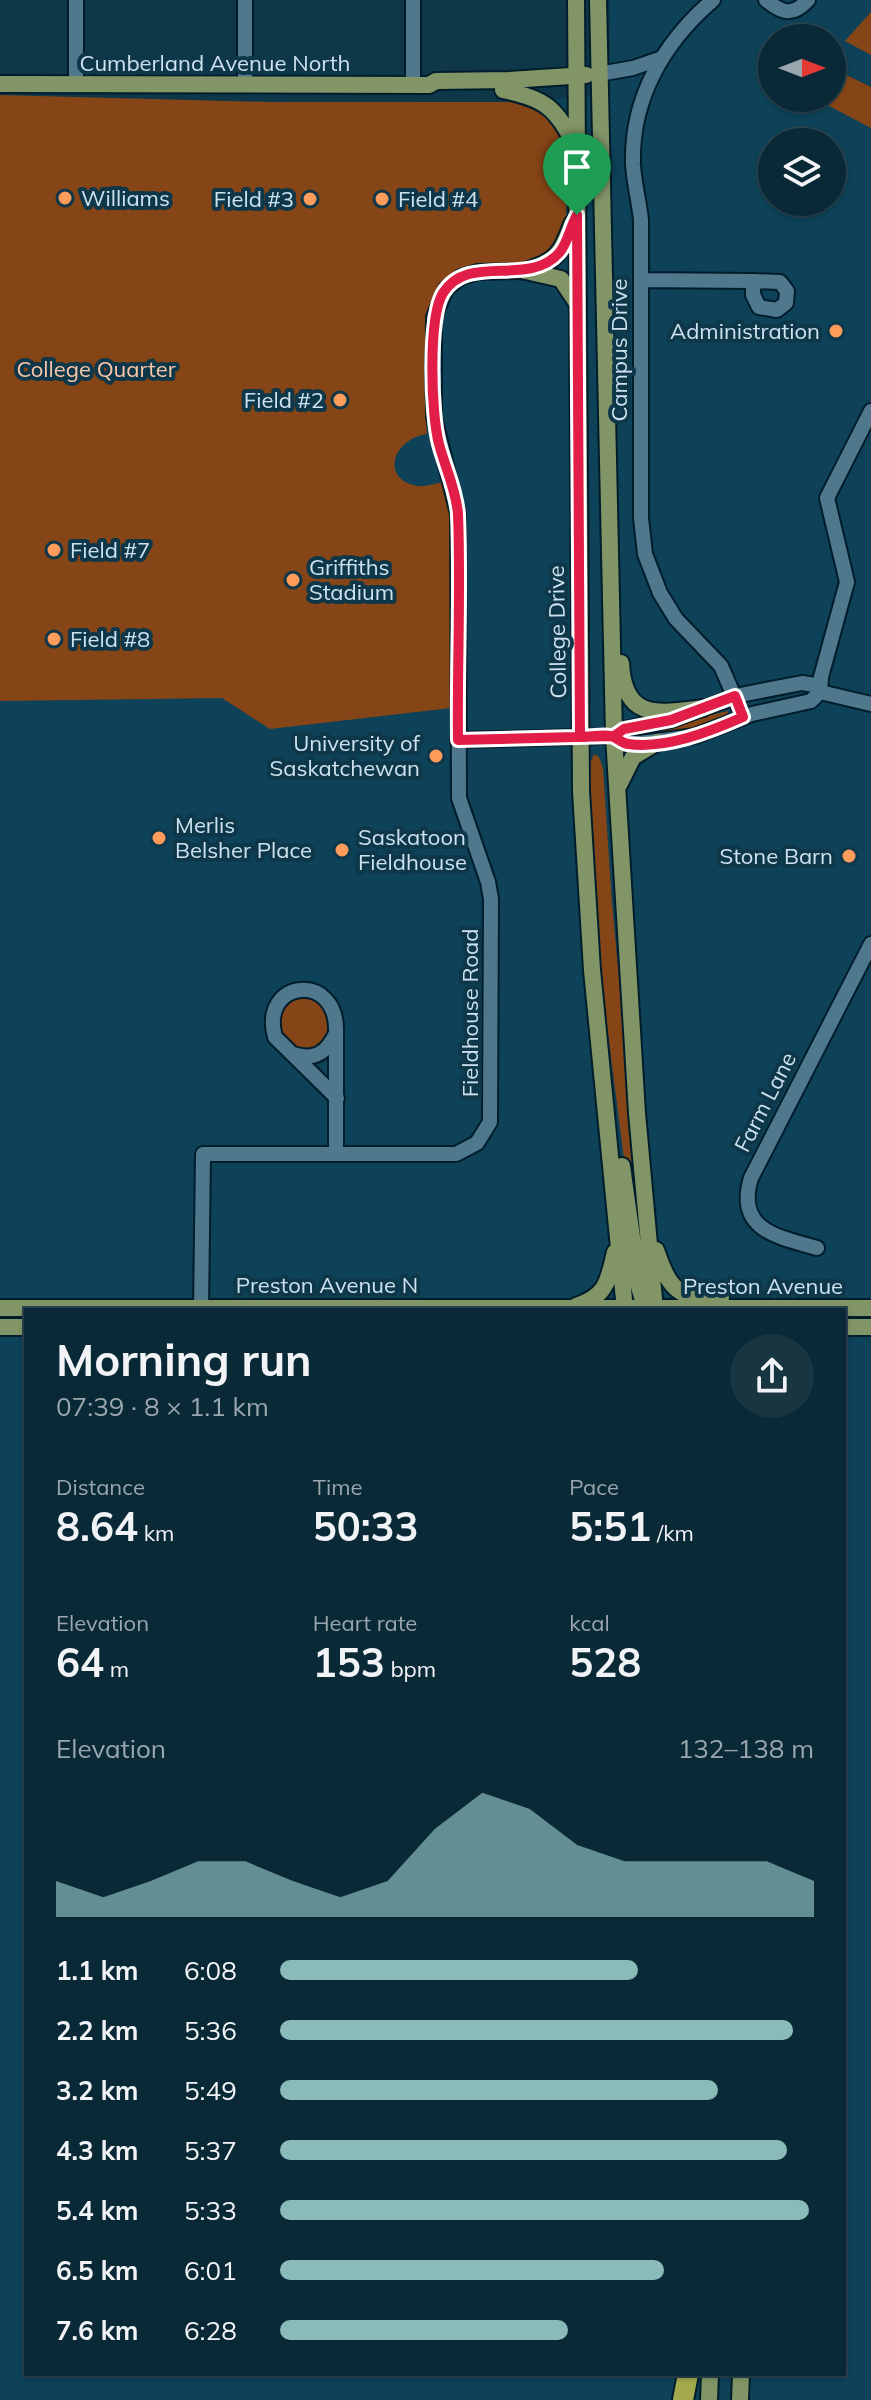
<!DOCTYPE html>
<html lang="en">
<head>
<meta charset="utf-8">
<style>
  :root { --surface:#0a2937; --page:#183542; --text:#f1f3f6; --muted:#99a6ad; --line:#2a4552; --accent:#8bbbb9 }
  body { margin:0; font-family:Mulish,sans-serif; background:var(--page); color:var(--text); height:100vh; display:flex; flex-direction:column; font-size:30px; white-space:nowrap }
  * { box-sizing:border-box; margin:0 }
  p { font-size:26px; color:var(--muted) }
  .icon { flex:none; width:44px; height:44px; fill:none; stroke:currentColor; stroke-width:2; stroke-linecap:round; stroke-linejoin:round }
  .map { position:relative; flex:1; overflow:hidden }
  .panel { position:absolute; left:24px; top:1308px; width:822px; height:1068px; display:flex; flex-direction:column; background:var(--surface); border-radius:0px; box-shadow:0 2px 6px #0004,0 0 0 2px var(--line) }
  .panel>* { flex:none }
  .needle { width:52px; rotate:90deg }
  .buttons { position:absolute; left:758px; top:24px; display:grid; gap:16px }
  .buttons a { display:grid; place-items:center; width:88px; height:88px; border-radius:50%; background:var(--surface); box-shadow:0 2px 6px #0004,0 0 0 2px var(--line); font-size:40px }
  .pin { position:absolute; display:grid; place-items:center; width:68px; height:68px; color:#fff; margin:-82px -34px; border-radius:50% 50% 50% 0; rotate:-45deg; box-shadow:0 0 8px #0007 }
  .pin .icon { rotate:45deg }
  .round { display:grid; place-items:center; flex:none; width:84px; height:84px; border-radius:42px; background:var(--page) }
  .summary { display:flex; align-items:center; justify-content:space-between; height:136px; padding:0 32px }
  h1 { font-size:44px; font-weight:700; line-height:60px }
  .stats { display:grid; grid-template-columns:repeat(3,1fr); gap:12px; height:136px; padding:8px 32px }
  .stats div { display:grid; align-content:center }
  .stats b { font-size:40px; font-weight:700 }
  .stats small { font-size:22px; font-weight:400 }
  .stats p { font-size:22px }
  .chart { height:224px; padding:16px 32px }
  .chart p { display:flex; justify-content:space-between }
  .chart svg { width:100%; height:144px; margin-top:8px; fill:var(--accent); opacity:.7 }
  ul { padding:0 32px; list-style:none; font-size:26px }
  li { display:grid; grid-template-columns:128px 96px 1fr; align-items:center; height:60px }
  li i { height:20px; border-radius:10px; background:var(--accent) }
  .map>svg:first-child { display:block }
  .built { fill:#0d4258; fill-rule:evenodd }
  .green { fill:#864516 }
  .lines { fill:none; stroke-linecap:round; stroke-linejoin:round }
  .minor-casing { stroke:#001d2b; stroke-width:18 }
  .major-casing { stroke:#001d2b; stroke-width:20 }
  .highway-casing { stroke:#001d2b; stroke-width:24 }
  .minor { stroke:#50788d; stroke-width:14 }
  .major { stroke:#829567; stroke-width:16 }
  .highway { stroke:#a4a84d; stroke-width:20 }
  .route-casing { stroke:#fff; stroke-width:16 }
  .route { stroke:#e11d48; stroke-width:10 }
  .poi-dot { fill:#ff9b5b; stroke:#0e3749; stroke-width:3 }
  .labels { text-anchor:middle; stroke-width:8; stroke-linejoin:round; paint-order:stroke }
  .street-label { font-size:22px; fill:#cde2ee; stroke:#0e3749 }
  .poi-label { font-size:22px; fill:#cde2ee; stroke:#0e3749; text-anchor:start }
  .park-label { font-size:22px; fill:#fac7aa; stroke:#0e3749 }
</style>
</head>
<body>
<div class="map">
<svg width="871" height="2400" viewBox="0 0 871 2400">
  <rect width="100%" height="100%" fill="#0e3749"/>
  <!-- built -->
  <path class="built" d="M610 0H871V2400H0V101L513 102 609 95ZM772 38H832V98H772ZM772 142H832V202H772ZM26 1310H844V2374H26Z"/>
  <!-- green -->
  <path class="green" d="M871 12V55L845 41Z
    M832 68 871 87V128L814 98H832Z
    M0 95 269 102H521C528 104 538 106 544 111 554 117 563 136 563 148 565 168 568 208 565 227 554 290 464 242 435 295 420 322 424 401 427 434 392 439 380 480 418 486 426 487 436 483 443 482L451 515V708L270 729 222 698 0 701Z
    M728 711 727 716 697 729 634 739 627 736V734Z
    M594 754 599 757 603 768 612 903 645 1260 640 1284 602 987 594 896 588 768Z
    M306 996 326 1005 331 1030 319 1050 298 1052 281 1036 278 1014 286 1002Z"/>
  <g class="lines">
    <defs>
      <path id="minor" d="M245 0V84
        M413 0V84
        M713 0C664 42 631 98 633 164 634 183 639 201 641 220V518L645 554 660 593 676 619 721 666 743 717
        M766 0C782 13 792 17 808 0
        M599 74 633 68 662 58
        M76 85V0
        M641 280 753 281V295L759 307 777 310 786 303 787 291 780 282 753 281
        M820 692 821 677 847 582 827 498 871 411
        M614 736 624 743 632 744 695 736 752 714 811 701 820 692
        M458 740 614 736 624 729 671 720 740 695 802 683 815 685 820 692 871 704
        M293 1054C314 1061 327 1053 336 1033
        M336 1153V1033C339 971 259 979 275 1037L337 1098
        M817 1248C778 1237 735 1230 751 1178L871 944
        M201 1310 203 1154H456L477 1143 490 1122 491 899 488 882 459 798 458 514 434 417V317L446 289 461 277 478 272 525 271"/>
      <path id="major" d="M576 0 581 791 592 970 625 1310
        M598 0 614 736 637 1113 655 1310
        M0 84 429 85 436 81 509 80 586 75
        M503 90C548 100 554 107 576 146
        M525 271C556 262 562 253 572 224
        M530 272 561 279 577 303
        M621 663C624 722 660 713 703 708
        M619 785 633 757 658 742
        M622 1166 639 1287 646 1310
        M656 1250C670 1290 677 1299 721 1298
        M576 1306C607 1296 608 1281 615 1252
        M0 1308H871
        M0 1327H26
        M844 1327H871
        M709 2400 710 2374
        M740 2400 741 2374"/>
      <path id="highway" d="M683 2400 688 2374"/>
    </defs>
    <!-- minor casing -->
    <use href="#minor" class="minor-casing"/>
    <!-- major casing -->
    <use href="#major" class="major-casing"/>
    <!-- highway casing -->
    <use href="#highway" class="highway-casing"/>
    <!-- minor -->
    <use href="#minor" class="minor"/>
    <!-- major -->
    <use href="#major" class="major"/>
    <!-- highway -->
    <use href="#highway" class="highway"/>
  </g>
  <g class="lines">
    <defs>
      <path id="route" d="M577 215C570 227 568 243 559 253 528 288 469 252 443 293 428 317 431 415 439 444 445 467 456 489 458 514 461 589 457 665 458 740L614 736 624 729 671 720 735 696 743 717C709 732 666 749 628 744 621 743 617 737 611 736 602 734 590 737 580 737L577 215"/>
    </defs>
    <!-- route casing -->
    <use href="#route" class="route-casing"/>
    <!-- route -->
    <use href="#route" class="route"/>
  </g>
  <!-- markers -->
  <g class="poi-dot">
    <circle cx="65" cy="198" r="8"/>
    <circle cx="310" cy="199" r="8"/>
    <circle cx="382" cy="199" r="8"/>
    <circle cx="836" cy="331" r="8"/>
    <circle cx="340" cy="400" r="8"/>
    <circle cx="54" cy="550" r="8"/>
    <circle cx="293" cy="580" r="8"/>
    <circle cx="54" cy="639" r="8"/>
    <circle cx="436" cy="756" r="8"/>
    <circle cx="159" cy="838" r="8"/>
    <circle cx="342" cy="850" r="8"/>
    <circle cx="849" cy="856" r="8"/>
  </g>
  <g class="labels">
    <!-- street labels -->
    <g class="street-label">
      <text x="215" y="71">Cumberland Avenue North</text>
      <text transform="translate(619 350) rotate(-90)" y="8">Campus Drive</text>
      <text transform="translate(557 632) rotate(-91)" y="8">College Drive</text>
      <text transform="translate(470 1013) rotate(-90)" y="8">Fieldhouse Road</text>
      <text transform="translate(765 1102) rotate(-63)" y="8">Farm Lane</text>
      <text x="327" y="1293">Preston Avenue N</text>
      <text x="763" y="1294">Preston Avenue</text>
    </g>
    <!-- poi labels -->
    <g class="poi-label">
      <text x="81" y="206">Williams</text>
      <text x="294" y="207" text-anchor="end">Field #3</text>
      <text x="398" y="207">Field #4</text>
      <text x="820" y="339" text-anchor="end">Administration</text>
      <text x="324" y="408" text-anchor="end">Field #2</text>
      <text x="70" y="558">Field #7</text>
      <text x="309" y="575">Griffiths<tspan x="309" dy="25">Stadium</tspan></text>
      <text x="70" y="647">Field #8</text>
      <text x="420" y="751" text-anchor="end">University of<tspan x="420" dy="25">Saskatchewan</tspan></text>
      <text x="175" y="833">Merlis<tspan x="175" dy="25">Belsher Place</tspan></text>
      <text x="358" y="845">Saskatoon<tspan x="358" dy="25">Fieldhouse</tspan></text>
      <text x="833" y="864" text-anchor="end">Stone Barn</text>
    </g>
    <!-- park labels -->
    <g class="park-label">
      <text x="96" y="377">College Quarter</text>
    </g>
  </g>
</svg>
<div class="buttons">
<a><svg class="needle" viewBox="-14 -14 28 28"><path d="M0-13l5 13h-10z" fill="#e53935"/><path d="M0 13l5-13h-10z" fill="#99a6ad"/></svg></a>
<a><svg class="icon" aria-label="layers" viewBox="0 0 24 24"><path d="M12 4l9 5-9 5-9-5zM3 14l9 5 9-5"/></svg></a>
</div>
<div class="pin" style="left:577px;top:215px;background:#1e9e55"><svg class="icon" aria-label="arrive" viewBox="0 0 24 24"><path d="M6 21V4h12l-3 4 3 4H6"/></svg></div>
<section class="panel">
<div class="summary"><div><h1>Morning run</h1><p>07:39 · 8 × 1.1 km</p></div><a class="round"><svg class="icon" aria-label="share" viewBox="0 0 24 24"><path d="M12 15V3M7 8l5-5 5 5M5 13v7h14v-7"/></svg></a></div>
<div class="stats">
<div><p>Distance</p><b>8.64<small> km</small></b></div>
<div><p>Time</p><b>50:33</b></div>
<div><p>Pace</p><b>5:51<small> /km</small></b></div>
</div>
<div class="stats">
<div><p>Elevation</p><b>64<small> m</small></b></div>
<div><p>Heart rate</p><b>153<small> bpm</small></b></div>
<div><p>kcal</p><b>528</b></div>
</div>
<div class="chart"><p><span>Elevation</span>132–138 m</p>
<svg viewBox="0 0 160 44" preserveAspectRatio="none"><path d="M0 44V33L10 38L20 33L30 27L40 27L50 33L60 38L70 33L80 17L90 6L100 11L110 22L120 27L130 27L140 27L150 27L160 33V44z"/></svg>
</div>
<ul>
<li><b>1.1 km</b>6:08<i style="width:67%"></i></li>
<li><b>2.2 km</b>5:36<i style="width:96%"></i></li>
<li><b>3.2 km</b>5:49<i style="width:82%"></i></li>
<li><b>4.3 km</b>5:37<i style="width:95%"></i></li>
<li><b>5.4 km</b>5:33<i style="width:99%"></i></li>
<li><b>6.5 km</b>6:01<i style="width:72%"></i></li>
<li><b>7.6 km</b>6:28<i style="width:54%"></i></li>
</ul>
</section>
</div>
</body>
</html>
